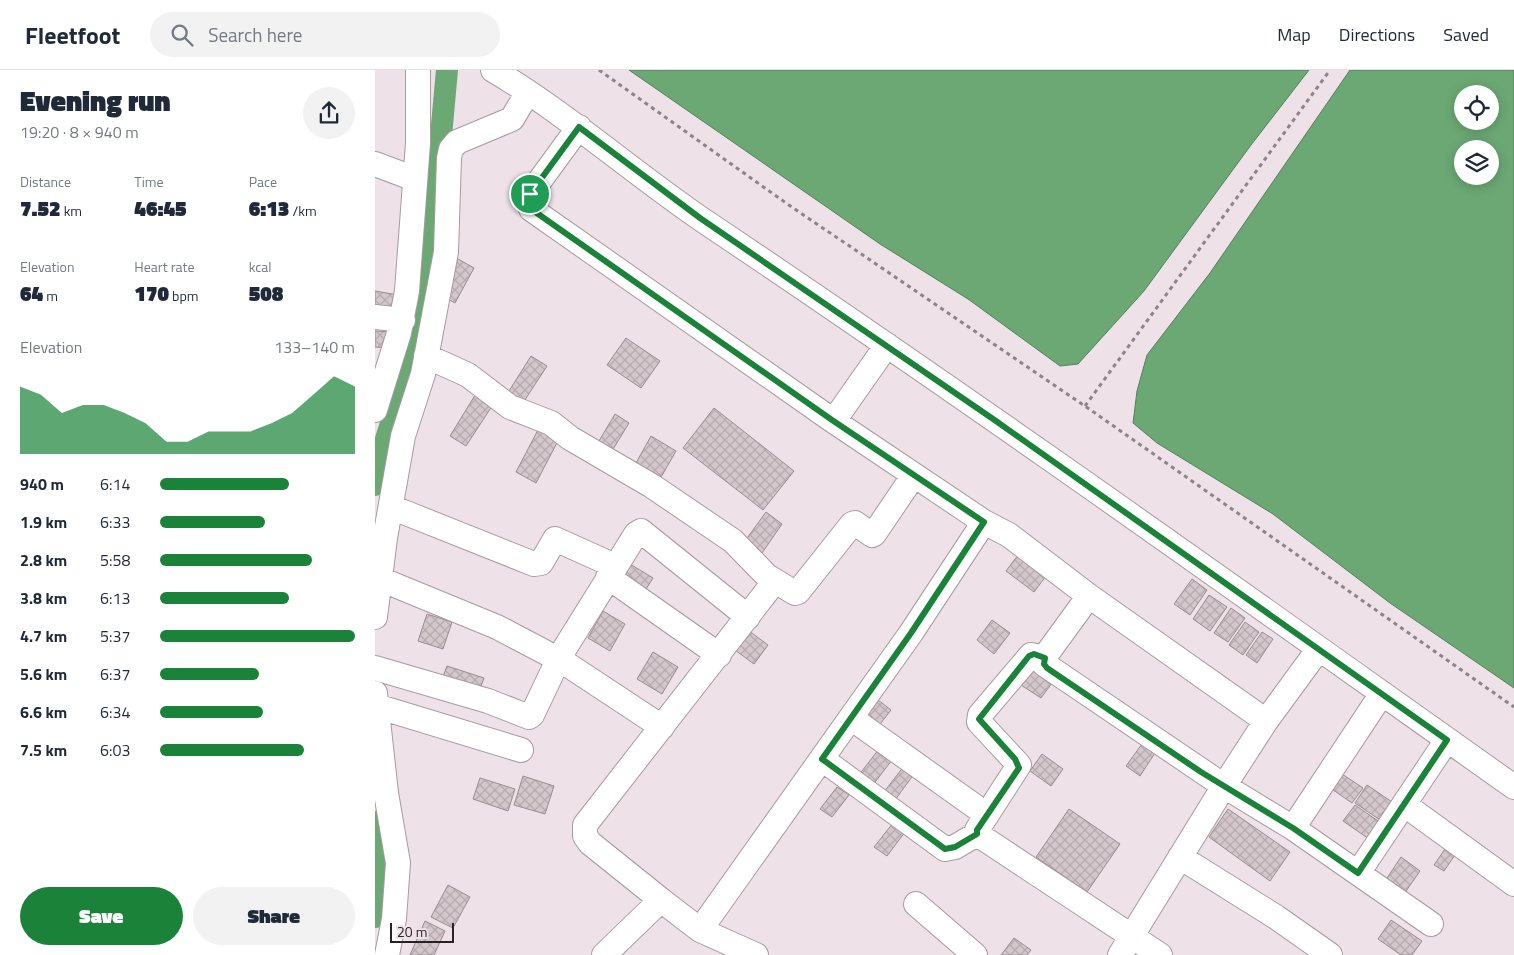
<!DOCTYPE html>
<html lang="en">
<head>
<meta charset="utf-8">
<style>
  :root { --surface:#fff; --page:#f2f2f3; --text:#1f2937; --muted:#747a83; --line:#e0e1e3; --accent:#1a8339 }
  body { margin:0; font-family:"Titillium Web",sans-serif; background:var(--page); color:var(--text); height:100vh; display:flex; flex-direction:column; font-size:19px; white-space:nowrap }
  * { box-sizing:border-box; margin:0 }
  p { font-size:16px; color:var(--muted) }
  .icon { flex:none; width:28px; height:28px; fill:none; stroke:currentColor; stroke-width:2; stroke-linecap:round; stroke-linejoin:round }
  .map { position:relative; flex:1; overflow:hidden }
  .details { display:flex; flex-direction:column; background:var(--surface); width:375px }
  .details>* { flex:none }
  .tools { position:absolute; left:1079px; top:15px; display:grid; gap:10px }
  .tools a { display:grid; place-items:center; width:45px; height:45px; border-radius:50%; background:var(--surface); box-shadow:0 2px 12px #0003; font-size:25px }
  .scale { position:absolute; left:15px; bottom:12px; width:64px; box-sizing:border-box; padding-left:5px; border:2px solid #272325; border-top:0; font-size:14px; line-height:18px; white-space:nowrap; color:#272325; -webkit-text-stroke:4px #eee1e7; paint-order:stroke }
  .pin { position:absolute; display:grid; place-items:center; width:42px; height:42px; color:#fff; margin:-21px; border:2px solid #fff; border-radius:50%; box-shadow:0 1px 5px #0007 }
  .round { display:grid; place-items:center; flex:none; width:52px; height:52px; border-radius:26px; background:var(--page) }
  .summary { display:flex; align-items:center; justify-content:space-between; height:85px; padding:0 20px }
  h1 { font-size:28px; font-weight:800; line-height:38px }
  .stats { display:grid; grid-template-columns:repeat(3,1fr); gap:8px; height:85px; padding:5px 20px }
  .stats div { display:grid; align-content:center }
  .stats b { font-size:21px; font-weight:800 }
  .stats small { font-size:14px; font-weight:400 }
  .stats p { font-size:14px }
  .chart { height:140px; padding:10px 20px }
  .chart p { display:flex; justify-content:space-between }
  .chart svg { width:100%; height:90px; margin-top:5px; fill:var(--accent); opacity:.7 }
  .button { display:flex; gap:10px; margin-top:auto; padding:10px 20px }
  .button a { flex:1; height:58px; border-radius:30px; background:var(--accent); color:#fff; font-size:20px; font-weight:800; line-height:58px; text-align:center }
  .button a+a { background:var(--page); color:var(--text) }
  ul { padding:0 20px; list-style:none; font-size:16px }
  li { display:grid; grid-template-columns:80px 60px 1fr; align-items:center; height:38px }
  li i { height:12px; border-radius:6px; background:var(--accent) }
  header { display:flex; align-items:center; gap:30px; box-sizing:border-box; height:70px; padding:0 25px; background:var(--surface); border-bottom:1px solid var(--line) }
  header strong { font-size:24px }
  nav { display:flex; gap:28px; margin-inline-start:auto; font-size:18px }
  .search { width:350px; height:45px; background:var(--page); display:flex; align-items:center; gap:12px; box-sizing:border-box; padding:0 18px; border-radius:28px; color:var(--muted); font-size:19px }
  main { display:flex; flex:1; min-height:0 }
  .map>svg:first-child { display:block }
  .water { fill:#6ba874; stroke:#57805c; fill-rule:evenodd }
  .lines { fill:none; stroke-linecap:round; stroke-linejoin:round }
  .canal { stroke:#6ba874; stroke-width:22 }
  .building { fill:url(#building-cross-hatch); stroke:#998d92 }
  .street-casing { stroke:#a79aa0; stroke-width:26 }
  .path { stroke:#8c8488; stroke-width:3; stroke-dasharray:4 4; stroke-linecap:butt }
  .street { stroke:#fff; stroke-width:24 }
  .route-casing { stroke:#fff; stroke-width:10 }
  .route { stroke:#1a8339; stroke-width:6 }
</style>
</head>
<body>
<header>
<strong>Fleetfoot</strong>
<div class="search"><svg class="icon" aria-label="search" viewBox="0 0 24 24"><circle cx="10" cy="10" r="6"/><path d="M15 15l6 6"/></svg>Search here</div>
<nav><a>Map</a><a>Directions</a><a>Saved</a></nav>
</header>
<main>
<section class="details">
<div class="summary"><div><h1>Evening run</h1><p>19:20 · 8 × 940 m</p></div><a class="round"><svg class="icon" aria-label="share" viewBox="0 0 24 24"><path d="M12 15V3M7 8l5-5 5 5M5 13v7h14v-7"/></svg></a></div>
<div class="stats">
<div><p>Distance</p><b>7.52<small> km</small></b></div>
<div><p>Time</p><b>46:45</b></div>
<div><p>Pace</p><b>6:13<small> /km</small></b></div>
</div>
<div class="stats">
<div><p>Elevation</p><b>64<small> m</small></b></div>
<div><p>Heart rate</p><b>170<small> bpm</small></b></div>
<div><p>kcal</p><b>508</b></div>
</div>
<div class="chart"><p><span>Elevation</span>133–140 m</p>
<svg viewBox="0 0 160 44" preserveAspectRatio="none"><path d="M0 44V11L10 15L20 24L30 20L40 20L50 24L60 29L70 38L80 38L90 33L100 33L110 33L120 29L130 24L140 15L150 6L160 11V44z"/></svg>
</div>
<ul>
<li><b>940 m</b>6:14<i style="width:66%"></i></li>
<li><b>1.9 km</b>6:33<i style="width:54%"></i></li>
<li><b>2.8 km</b>5:58<i style="width:78%"></i></li>
<li><b>3.8 km</b>6:13<i style="width:66%"></i></li>
<li><b>4.7 km</b>5:37<i style="width:100%"></i></li>
<li><b>5.6 km</b>6:37<i style="width:51%"></i></li>
<li><b>6.6 km</b>6:34<i style="width:53%"></i></li>
<li><b>7.5 km</b>6:03<i style="width:74%"></i></li>
</ul>
<div class="button"><a>Save</a><a>Share</a></div>
</section>
<div class="map">
<svg width="1139" height="885" viewBox="0 0 1139 885">
  <defs>
    <pattern id="building-cross-hatch" width="8" height="8" patternUnits="userSpaceOnUse" patternTransform="scale(1.25)"><rect width="8" height="8" fill="#d4c7cc"/><path d="M0 0l8 8M0 8l8-8" fill="none" stroke="#b6abaf"/></pattern>
  </defs>
  <rect width="100%" height="100%" fill="#eee1e7"/>
  <!-- water -->
  <path class="water" d="M254 0H934L876 75 769 221 703 294 685 296 593 229 505 174Z
    M975 0H1139V618L1015 533 898 444 782 373 758 353 762 321 772 285 835 203ZM1088 24H1115V51H1088ZM1088 79H1115V106H1088Z"/>
  <g class="lines">
    <!-- canal -->
    <path class="canal" d="M0 415 10 372 39 281 55 187 72 0
      M0 752 8 817 0 847"/>
  </g>
  <!-- building -->
  <path class="building" d="M83 189 99 198 80 233 64 224Z
    M0 221 23 225 20 245 0 242Z
    M0 261 16 262 14 278 0 277Z
    M251 268 285 291 266 318 232 295Z
    M156 286 172 296 144 339 129 329Z
    M102 322 119 333 91 376 75 366Z
    M339 338 419 401 388 440 308 378Z
    M240 344 254 353 232 389 218 381Z
    M165 356 185 367 161 413 141 402Z
    M276 366 301 381 281 416 256 402Z
    M391 442 407 454 387 483 370 471Z
    M643 485 671 506 659 522 631 501Z
    M255 494 278 508 266 527 243 512Z
    M817 509 832 520 815 545 799 534Z
    M834 525 852 537 835 561 818 549Z
    M856 538 870 548 853 572 839 563Z
    M228 541 250 554 235 581 213 568Z
    M52 544 77 552 68 579 43 571Z
    M617 550 635 563 619 584 602 570Z
    M870 552 884 562 868 585 854 575Z
    M370 558 393 575 379 594 356 577Z
    M887 562 898 569 882 593 871 585Z
    M278 582 303 597 287 624 262 609Z
    M72 596 109 608 103 624 66 612Z
    M657 600 677 613 666 628 646 615Z
    M498 626 516 640 502 658 484 644Z
    M767 674 780 683 765 706 751 696Z
    M504 679 517 690 494 720 480 710Z
    M667 684 688 699 676 716 655 701Z
    M529 696 539 704 520 730 509 722Z
    M964 702 988 718 977 733 954 717Z
    M148 706 179 716 170 744 139 735Z
    M105 708 140 719 133 741 98 729Z
    M992 715 1020 734 1008 752 980 733Z
    M462 717 474 725 457 747 445 739Z
    M980 735 1006 753 994 769 968 751Z
    M694 739 745 774 712 822 661 787Z
    M853 739 915 782 895 811 834 767Z
    M518 753 530 762 512 786 499 777Z
    M1072 776 1082 782 1069 801 1059 795Z
    M1026 787 1045 801 1029 824 1010 811Z
    M73 815 95 827 78 858 56 847Z
    M1016 850 1047 871 1037 885H1026L1003 869Z
    M50 851 70 861 59 885H35Z
    M639 868 656 880 652 885H626Z"/>
  <g class="lines">
    <defs>
      <path id="street" d="M118 0C194 45 259 104 332 153 605 336 871 527 1139 717
        M204 57 155 124 153 132 156 139 457 350 609 452 634 465 714 526 891 651
        M0 94 40 109
        M0 247 28 250
        M51 286 93 305 135 337 176 353 195 368 277 416 358 471 392 506 420 523 423 522 477 454 480 453 497 465 499 464 539 405
        M0 340 24 263 32 221 43 73V0
        M465 342 512 275
        M16 437 159 494 166 493 180 469 240 496
        M233 507 344 585
        M5 509 122 557 181 588 185 586 261 464 266 461 373 547
        M714 526 671 585 669 594 849 716 891 651 943 580
        M0 547 10 468 28 366 48 304 71 182 74 88 76 79 82 72 137 49 153 22
        M670 588 656 585 605 645 604 652 644 695 602 760V764L785 885
        M184 589 287 657
        M0 598 113 631 154 647 157 645 185 586
        M0 623 11 723 23 793 19 849 12 885
        M1 636 146 680
        M476 648 612 745
        M447 689 570 779 580 777 602 764
        M1030 735 1139 814
        M918 758 1006 625
        M805 787 901 847 955 885
        M983 803 1072 670
        M286 830 215 773 210 766V755L400 511
        M541 834 600 885
        M325 860 536 563 609 452
        M229 885 286 830 325 860 381 885
        M745 885 849 716 918 758 1056 854"/>
    </defs>
    <!-- street casing -->
    <use href="#street" class="street-casing"/>
    <!-- path -->
    <path class="path" d="M224 0 411 133 710 336 1139 637
      M710 336 955 0"/>
    <!-- street -->
    <use href="#street" class="street"/>
  </g>
  <g class="lines">
    <defs>
      <path id="route" d="M204 57 325 148 621 351 1072 670 983 803 918 758 826 702 672 598 669 594 670 588 659 584 654 586 604 649 640 689 644 698 602 760V764L580 777 570 779 447 689 536 563 609 452 457 350 156 139 153 132 155 124Z"/>
    </defs>
    <!-- route casing -->
    <use href="#route" class="route-casing"/>
    <!-- route -->
    <use href="#route" class="route"/>
  </g>
</svg>
<div class="tools">
<a><svg class="icon" aria-label="locate" viewBox="0 0 24 24"><circle cx="12" cy="12" r="6"/><path d="M12 2v4M12 18v4M2 12h4M18 12h4"/></svg></a>
<a><svg class="icon" aria-label="layers" viewBox="0 0 24 24"><path d="M12 4l9 5-9 5-9-5zM3 14l9 5 9-5"/></svg></a>
</div>
<div class="scale">20 m</div>
<div class="pin" style="left:155px;top:124px;background:#1e9e55"><svg class="icon" aria-label="arrive" viewBox="0 0 24 24"><path d="M6 21V4h12l-3 4 3 4H6"/></svg></div>
</div>
</main>
</body>
</html>
